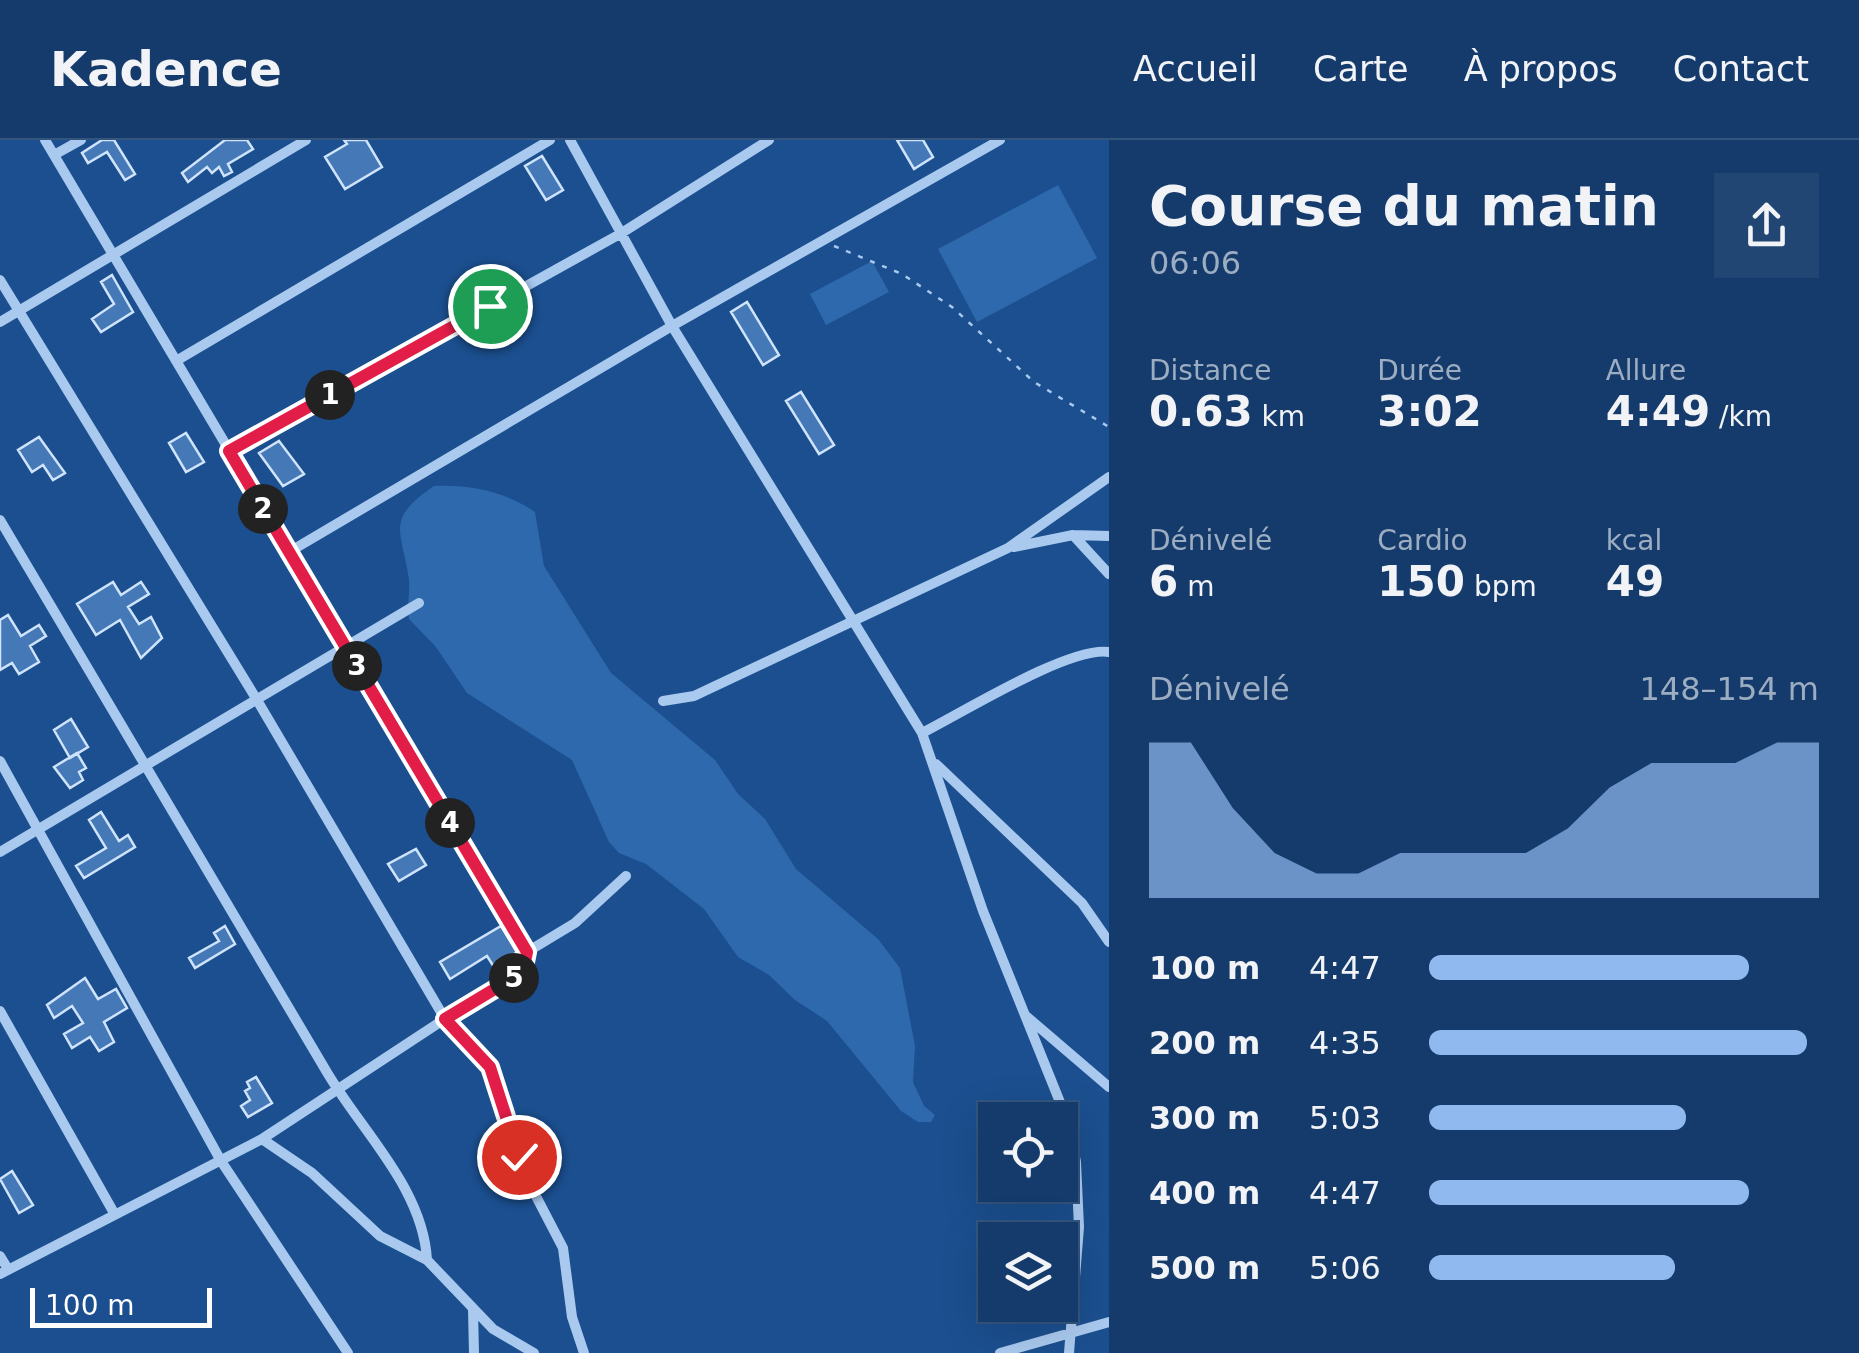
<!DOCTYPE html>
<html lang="fr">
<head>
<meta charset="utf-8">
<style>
  :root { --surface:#143b6b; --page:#214673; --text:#f1f3f6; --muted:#9dadc1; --line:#33557e; --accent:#90b9f0 }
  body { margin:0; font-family:"DejaVu Sans",sans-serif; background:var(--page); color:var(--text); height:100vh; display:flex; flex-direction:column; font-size:38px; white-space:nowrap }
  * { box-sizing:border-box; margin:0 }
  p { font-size:32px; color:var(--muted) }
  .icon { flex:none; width:55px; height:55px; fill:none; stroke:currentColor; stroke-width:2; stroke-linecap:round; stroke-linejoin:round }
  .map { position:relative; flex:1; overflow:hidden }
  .sheet { display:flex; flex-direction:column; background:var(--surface); width:750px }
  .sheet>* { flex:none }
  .tools { position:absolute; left:978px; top:962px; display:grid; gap:20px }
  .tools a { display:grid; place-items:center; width:100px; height:100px; border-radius:0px; background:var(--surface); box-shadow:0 10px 40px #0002,0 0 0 2px var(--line); font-size:50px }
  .scale { position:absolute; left:30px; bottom:25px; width:182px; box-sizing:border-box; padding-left:10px; border:5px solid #fff; border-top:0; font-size:28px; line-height:35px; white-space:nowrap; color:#fff; -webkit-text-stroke:8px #1b4f8f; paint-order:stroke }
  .pin { position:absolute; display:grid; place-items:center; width:85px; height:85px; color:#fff; margin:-42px; border:5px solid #fff; border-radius:50%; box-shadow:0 2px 10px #0007 }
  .km { position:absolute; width:50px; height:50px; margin:-25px; border-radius:50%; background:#222; color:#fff; font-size:28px; line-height:50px; text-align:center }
  .round { display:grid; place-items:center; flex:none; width:105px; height:105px; border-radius:0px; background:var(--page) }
  .head { display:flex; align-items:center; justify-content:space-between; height:170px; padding:0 40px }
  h1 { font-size:55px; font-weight:700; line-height:75px }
  .figures { display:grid; grid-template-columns:repeat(3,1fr); gap:15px; height:170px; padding:10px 40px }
  .figures div { display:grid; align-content:center }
  .figures b { font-size:42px; font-weight:700 }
  .figures small { font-size:28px; font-weight:400 }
  .figures p { font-size:28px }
  .chart { height:280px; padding:20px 40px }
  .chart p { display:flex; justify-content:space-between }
  .chart svg { width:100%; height:180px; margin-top:10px; fill:var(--accent); opacity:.7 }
  ul { padding:0 40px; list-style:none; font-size:32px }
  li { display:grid; grid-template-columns:160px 120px 1fr; align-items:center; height:75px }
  li i { height:25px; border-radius:12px; background:var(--accent) }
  header { display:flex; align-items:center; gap:60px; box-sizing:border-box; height:140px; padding:0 50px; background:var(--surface); border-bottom:2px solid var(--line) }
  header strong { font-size:48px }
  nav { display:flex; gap:55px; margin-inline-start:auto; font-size:35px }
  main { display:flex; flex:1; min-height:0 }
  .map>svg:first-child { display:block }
  .green { fill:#2e69ad }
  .building { fill:#4478b7; stroke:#cfe3fa; stroke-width:2.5 }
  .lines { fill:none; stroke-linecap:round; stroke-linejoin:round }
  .path { stroke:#a9c9ee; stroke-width:2.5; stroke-dasharray:5 8; stroke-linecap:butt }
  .street { stroke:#a9c9ee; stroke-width:10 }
  .route-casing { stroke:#fff; stroke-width:20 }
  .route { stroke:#e11d48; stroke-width:12 }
</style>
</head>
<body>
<header>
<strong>Kadence</strong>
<nav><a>Accueil</a><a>Carte</a><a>À propos</a><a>Contact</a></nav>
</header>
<main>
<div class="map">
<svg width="1109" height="1213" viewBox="0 0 1109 1213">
  <rect width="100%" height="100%" fill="#1b4f8f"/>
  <!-- green -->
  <path class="green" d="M1058 45 1097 118 977 182 938 109Z
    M872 121 889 152 826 185 810 154Z
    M434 346C470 344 506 352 535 372L544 426 611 533 715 620 738 654 765 679 796 729 878 799 900 828 915 906 913 942 924 966 935 975 931 982H918L901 971 827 881 795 860 769 835 738 817 704 769 646 724 619 713 609 702 572 620 467 553 436 507 409 479C407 466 410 453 409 440 402 390 384 380 434 346Z"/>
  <!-- building -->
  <path class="building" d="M102 0H114L135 34 125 40 107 12 88 23 82 13Z
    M225 0H247L253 9 228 24 232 32 224 36 219 27 212 33 207 27 188 42 182 33Z
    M344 0H366L382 27 345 49 325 17 347 4Z
    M897 0H923L933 17 914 29Z
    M542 16 563 50 546 60 525 26Z
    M112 135 133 172 101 192 92 179 114 164 101 142Z
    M747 162 779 215 763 225 731 172Z
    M801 252 834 305 819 314 786 261Z
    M186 293 204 322 186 332 169 303Z
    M39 297 65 333 53 340 43 325 32 332 18 310Z
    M279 301 304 334 283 346 259 313Z
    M113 442 121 455 141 442 149 454 128 467 139 484 151 477 162 498 141 518 120 480 96 495 77 464Z
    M8 475 21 496 39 485 46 496 30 506 39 522 19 534 12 523 0 530V480Z
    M71 579 88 607 70 618 54 590Z
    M77 613 86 628 79 632 83 640 70 648 54 627Z
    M101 672 119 701 128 695 135 707 84 738 76 726 106 708 89 680Z
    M416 709 426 725 399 741 388 724Z
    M225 786 235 804 195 828 189 818 219 801 214 793Z
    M501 786 517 812 494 827 487 816 450 839 440 822Z
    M85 838 98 859 116 849 127 868 104 882 114 902 99 911 90 897 72 908 64 894 83 883 72 866 54 878 47 865Z
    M256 937 272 963 248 977 241 966 250 960 245 951 250 948 247 942Z
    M12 1031 33 1065 19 1073 0 1039Z"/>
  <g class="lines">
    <!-- path -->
    <path class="path" d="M834 106 902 134 952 167 1034 242 1109 287"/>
    <!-- street -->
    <path class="street" d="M570 0 672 186 922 593 983 771 1068 982 1076 1022 1079 1087 1069 1213
      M54 15 81 0
      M0 140 257 560 445 879 490 927 526 1037 563 1108 572 1177 584 1213
      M0 182 306 0
      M176 221 550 0
      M229 311 620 94 769 0
      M0 380C108 563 217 746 325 929 360 990 423 1047 427 1120
      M1073 395 1109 434
      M1014 407 1073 395 1109 396
      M289 412 672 186 1000 0
      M663 561 694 556 1008 408 1109 337
      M922 593C962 573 1069 506 1109 512
      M0 621 221 1021 348 1213
      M936 624 1082 763 1109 802
      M0 712 419 463
      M527 812 575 783 626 736
      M0 871 114 1073
      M1026 876 1109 947
      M262 999 312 1033 380 1096 427 1120 493 1189 534 1213
      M0 1116 8 1129
      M0 1134 262 999 527 825V812L45 0
      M473 1170 474 1213
      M1000 1213 1109 1182"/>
  </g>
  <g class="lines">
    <defs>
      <path id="route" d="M490 166 229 311 527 812 523 832 445 879 490 927 519 1017"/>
    </defs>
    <!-- route casing -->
    <use href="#route" class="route-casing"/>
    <!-- route -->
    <use href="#route" class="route"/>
  </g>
</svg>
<div class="tools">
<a><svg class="icon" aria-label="locate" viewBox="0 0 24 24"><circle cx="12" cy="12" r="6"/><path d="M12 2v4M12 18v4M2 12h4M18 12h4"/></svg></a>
<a><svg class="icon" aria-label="layers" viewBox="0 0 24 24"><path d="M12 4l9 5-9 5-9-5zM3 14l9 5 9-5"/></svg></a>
</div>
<div class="scale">100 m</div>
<div class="pin" style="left:490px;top:166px;background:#1e9e55"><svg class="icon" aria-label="arrive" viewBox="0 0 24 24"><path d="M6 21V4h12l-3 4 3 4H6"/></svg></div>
<div class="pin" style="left:519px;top:1017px;background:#d93025"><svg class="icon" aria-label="check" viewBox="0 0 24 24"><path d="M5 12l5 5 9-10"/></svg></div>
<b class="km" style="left:330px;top:255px">1</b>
<b class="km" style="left:263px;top:369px">2</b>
<b class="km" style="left:357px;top:526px">3</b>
<b class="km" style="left:450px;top:683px">4</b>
<b class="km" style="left:514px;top:838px">5</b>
</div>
<section class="sheet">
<div class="head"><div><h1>Course du matin</h1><p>06:06</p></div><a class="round"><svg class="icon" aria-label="share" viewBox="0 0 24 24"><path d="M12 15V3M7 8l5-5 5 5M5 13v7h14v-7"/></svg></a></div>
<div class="figures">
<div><p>Distance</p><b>0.63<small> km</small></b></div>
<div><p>Durée</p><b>3:02</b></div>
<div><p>Allure</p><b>4:49<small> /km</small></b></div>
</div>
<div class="figures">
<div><p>Dénivelé</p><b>6<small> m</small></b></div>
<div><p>Cardio</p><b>150<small> bpm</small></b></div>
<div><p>kcal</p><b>49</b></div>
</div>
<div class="chart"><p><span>Dénivelé</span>148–154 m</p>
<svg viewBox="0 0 160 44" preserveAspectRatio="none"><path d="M0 44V6L10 6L20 22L30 33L40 38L50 38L60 33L70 33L80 33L90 33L100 27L110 17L120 11L130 11L140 11L150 6L160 6V44z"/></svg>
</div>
<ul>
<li><b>100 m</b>4:47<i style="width:82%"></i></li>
<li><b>200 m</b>4:35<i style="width:97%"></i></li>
<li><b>300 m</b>5:03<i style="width:66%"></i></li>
<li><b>400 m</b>4:47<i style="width:82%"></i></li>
<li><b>500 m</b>5:06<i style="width:63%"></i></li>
</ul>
</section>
</main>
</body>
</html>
